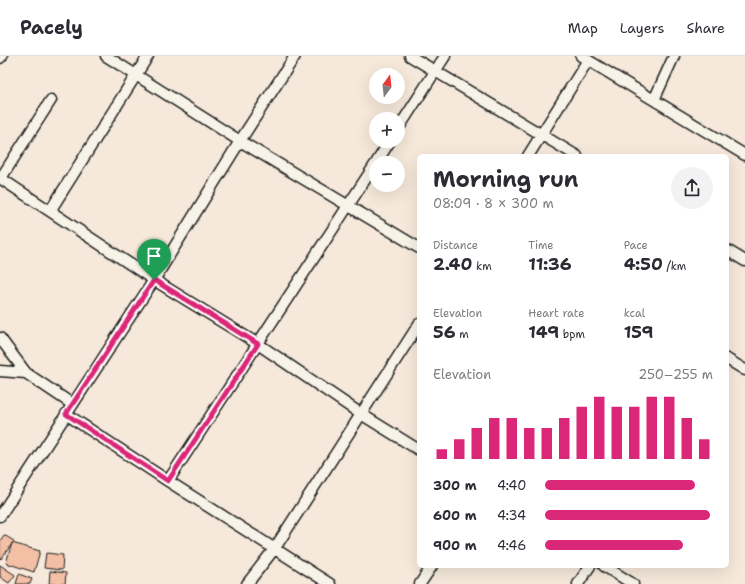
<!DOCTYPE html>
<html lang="en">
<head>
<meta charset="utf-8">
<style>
  :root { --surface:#fff; --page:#f2f2f3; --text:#2b2b33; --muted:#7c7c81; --line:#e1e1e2; --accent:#db2777 }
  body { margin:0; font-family:"Shantell Sans",sans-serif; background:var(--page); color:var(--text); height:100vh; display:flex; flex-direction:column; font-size:15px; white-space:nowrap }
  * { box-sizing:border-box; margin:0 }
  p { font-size:13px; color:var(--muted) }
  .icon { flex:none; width:22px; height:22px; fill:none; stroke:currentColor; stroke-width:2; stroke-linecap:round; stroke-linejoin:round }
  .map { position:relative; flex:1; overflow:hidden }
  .panel { position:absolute; left:417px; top:98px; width:312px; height:414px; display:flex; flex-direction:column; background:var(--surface); border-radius:6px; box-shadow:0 4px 16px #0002 }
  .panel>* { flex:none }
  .needle { width:26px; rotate:15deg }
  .fabs { position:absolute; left:369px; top:12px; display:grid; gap:8px }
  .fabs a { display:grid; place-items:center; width:36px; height:36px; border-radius:50%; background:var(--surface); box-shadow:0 4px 16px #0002; font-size:20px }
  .pin { position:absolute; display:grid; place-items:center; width:34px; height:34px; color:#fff; margin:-41px -17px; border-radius:50% 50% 50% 0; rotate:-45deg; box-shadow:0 0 4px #0007 }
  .pin .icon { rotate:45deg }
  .round { display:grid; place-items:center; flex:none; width:42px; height:42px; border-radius:21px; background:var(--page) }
  .summary { display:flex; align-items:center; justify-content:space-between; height:68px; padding:0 16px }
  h1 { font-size:22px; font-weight:700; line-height:30px }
  .metrics { display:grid; grid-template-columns:repeat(3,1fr); gap:6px; height:68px; padding:4px 16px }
  .metrics div { display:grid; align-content:center }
  .metrics b { font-size:17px; font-weight:700 }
  .metrics small { font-size:11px; font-weight:400 }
  .metrics p { font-size:11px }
  .chart { height:112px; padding:8px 16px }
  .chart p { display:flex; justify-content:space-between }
  .chart svg { width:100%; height:72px; margin-top:4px; stroke:var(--accent); stroke-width:6 }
  ul { padding:0 16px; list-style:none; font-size:13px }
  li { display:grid; grid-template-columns:64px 48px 1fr; align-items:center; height:30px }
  li i { height:10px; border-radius:5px; background:var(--accent) }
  header { display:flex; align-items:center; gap:24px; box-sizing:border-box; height:56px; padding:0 20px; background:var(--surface); border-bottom:1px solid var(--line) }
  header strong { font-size:19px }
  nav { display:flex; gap:22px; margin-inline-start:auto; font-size:14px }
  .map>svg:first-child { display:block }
  .building { fill:#f4c0a5; stroke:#1c1c1c }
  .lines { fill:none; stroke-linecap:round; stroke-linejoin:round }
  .street-casing { stroke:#1c1c1c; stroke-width:13 }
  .street { stroke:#f7f3e8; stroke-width:10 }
  .route-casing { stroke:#fff; stroke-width:8 }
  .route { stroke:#db2777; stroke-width:5 }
</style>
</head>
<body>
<header>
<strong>Pacely</strong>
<nav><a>Map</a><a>Layers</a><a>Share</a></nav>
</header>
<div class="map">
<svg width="745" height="528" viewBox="0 0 745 528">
  <rect width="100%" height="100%" fill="#f6e9db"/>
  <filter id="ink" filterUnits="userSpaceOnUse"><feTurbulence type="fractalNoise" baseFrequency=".025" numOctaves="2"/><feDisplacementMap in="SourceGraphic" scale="8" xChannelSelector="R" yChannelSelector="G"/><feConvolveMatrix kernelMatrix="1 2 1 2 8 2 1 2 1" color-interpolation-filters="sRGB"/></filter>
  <g filter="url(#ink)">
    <!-- building -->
    <path class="building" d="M4 479 14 485 1 503 0 502V485Z
      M12 487 40 495 34 516 6 507Z
      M46 497 63 499 62 514 44 512Z
      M0 509 15 519 9 527 0 521Z
      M50 515 66 517 65 528H49Z
      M19 518 32 523 30 528H16Z"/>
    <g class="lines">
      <defs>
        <path id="street" d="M106 0 240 85 419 192
          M410 0 577 100
          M581 0 745 99
          M0 2 2 0
          M654 44 674 0
          M398 73 445 0
          M528 100 588 4
          M376 107 390 85
          M0 122 154 224 258 288 361 358 419 394
          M1 122 51 44
          M50 155 148 0
          M727 194 745 205
          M0 282 26 317 72 348
          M727 303 745 314
          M0 315 26 317
          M66 358 168 425 330 528
          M168 425 376 107
          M0 460 154 224 240 85 295 0
          M604 510 633 528
          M247 528 275 492 419 268
          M420 528 432 510
          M578 528 590 510"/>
      </defs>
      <!-- street casing -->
      <use href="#street" class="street-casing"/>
      <!-- street -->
      <use href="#street" class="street"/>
    </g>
  </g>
  <g class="lines" filter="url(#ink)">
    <defs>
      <path id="route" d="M154 224 258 288 168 425 66 358Z"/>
    </defs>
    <!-- route casing -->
    <use href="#route" class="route-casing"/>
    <!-- route -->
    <use href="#route" class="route"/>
  </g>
</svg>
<div class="fabs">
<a><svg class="needle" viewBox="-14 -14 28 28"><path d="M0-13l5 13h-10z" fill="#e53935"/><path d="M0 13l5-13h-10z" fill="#7c7c81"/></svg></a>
<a>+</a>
<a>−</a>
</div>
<div class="pin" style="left:154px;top:224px;background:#1e9e55"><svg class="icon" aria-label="arrive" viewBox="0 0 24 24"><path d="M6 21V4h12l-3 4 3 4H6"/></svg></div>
<section class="panel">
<div class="summary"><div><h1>Morning run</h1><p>08:09 · 8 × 300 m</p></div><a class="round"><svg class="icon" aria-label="share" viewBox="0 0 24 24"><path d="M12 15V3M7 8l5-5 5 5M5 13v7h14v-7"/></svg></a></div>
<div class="metrics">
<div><p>Distance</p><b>2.40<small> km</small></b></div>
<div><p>Time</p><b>11:36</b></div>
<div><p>Pace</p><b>4:50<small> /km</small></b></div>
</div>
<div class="metrics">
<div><p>Elevation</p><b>56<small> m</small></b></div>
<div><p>Heart rate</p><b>149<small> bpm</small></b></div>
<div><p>kcal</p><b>159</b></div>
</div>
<div class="chart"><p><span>Elevation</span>250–255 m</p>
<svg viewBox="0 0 160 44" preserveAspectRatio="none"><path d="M5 44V38M15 44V32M25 44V25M35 44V19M45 44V19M55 44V25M65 44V25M75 44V19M85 44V12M95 44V6M105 44V12M115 44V12M125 44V6M135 44V6M145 44V19M155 44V32"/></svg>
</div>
<ul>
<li><b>300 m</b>4:40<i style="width:89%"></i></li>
<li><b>600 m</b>4:34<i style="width:98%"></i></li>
<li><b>900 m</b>4:46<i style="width:82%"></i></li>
</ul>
</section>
</div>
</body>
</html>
